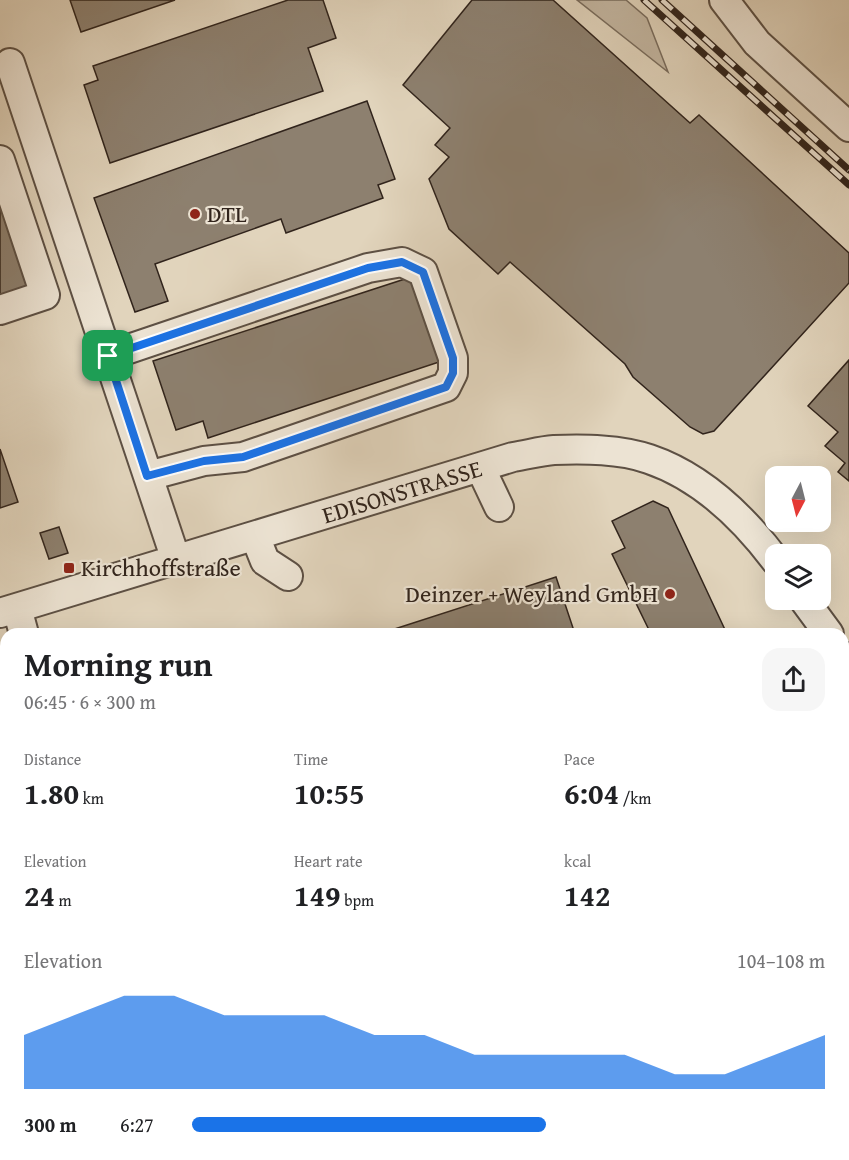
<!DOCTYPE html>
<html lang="en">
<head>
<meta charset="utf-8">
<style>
  :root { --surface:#fff; --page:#f6f6f6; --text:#202124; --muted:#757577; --accent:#1a73e8 }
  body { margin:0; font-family:"Gentium Book Plus",serif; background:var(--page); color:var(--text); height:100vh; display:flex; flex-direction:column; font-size:22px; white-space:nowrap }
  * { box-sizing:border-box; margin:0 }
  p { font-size:20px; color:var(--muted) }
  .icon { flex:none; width:33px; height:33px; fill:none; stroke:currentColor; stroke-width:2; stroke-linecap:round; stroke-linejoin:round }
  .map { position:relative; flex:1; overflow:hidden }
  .side { position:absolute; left:0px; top:628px; width:849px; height:532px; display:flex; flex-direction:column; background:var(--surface); border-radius:18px 18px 0 0; box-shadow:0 6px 24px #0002 }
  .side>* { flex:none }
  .needle { width:39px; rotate:187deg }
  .tools { position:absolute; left:765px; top:466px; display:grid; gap:12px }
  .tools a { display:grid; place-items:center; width:66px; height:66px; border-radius:12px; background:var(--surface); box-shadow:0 6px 24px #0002; font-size:30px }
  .pin { position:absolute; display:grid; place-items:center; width:51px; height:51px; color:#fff; margin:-26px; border-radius:12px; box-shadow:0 3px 9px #0006 }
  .round { display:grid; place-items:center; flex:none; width:63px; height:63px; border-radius:18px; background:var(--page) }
  .headline { display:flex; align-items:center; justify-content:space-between; height:102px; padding:0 24px }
  h1 { font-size:33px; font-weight:700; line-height:45px }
  .stats { display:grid; grid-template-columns:repeat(3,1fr); gap:9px; height:102px; padding:6px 24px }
  .stats div { display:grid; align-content:center }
  .stats b { font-size:30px; font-weight:700 }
  .stats small { font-size:16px; font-weight:400 }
  .stats p { font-size:16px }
  .chart { height:168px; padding:12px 24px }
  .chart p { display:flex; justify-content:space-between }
  .chart svg { width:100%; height:108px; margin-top:6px; fill:var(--accent); opacity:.7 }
  ul { padding:0 24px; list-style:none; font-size:20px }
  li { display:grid; grid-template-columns:96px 72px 1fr; align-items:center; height:45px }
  li i { height:15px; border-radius:8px; background:var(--accent) }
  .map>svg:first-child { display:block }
  .green { fill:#c3b6a1; stroke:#7a6d5e; stroke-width:1.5 }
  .building { fill:#8d806f; stroke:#31241c; stroke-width:1.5 }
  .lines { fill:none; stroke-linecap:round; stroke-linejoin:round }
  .minor-casing { stroke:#5d5044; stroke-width:32 }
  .minor { stroke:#ece3d3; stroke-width:28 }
  .rail-casing { stroke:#31241c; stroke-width:7 }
  .rail { stroke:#ece3d3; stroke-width:4.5; stroke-dasharray:14; stroke-linecap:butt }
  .route-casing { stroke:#fff; stroke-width:12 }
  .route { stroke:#1a73e8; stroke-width:8 }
  .poi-dot { fill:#8f2418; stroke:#ece3d3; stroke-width:2 }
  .labels { text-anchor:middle; stroke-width:4.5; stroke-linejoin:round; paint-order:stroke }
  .poi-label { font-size:24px; fill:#31241c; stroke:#ece3d3; text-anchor:start }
  .street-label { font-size:24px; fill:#31241c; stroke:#ece3d3 }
</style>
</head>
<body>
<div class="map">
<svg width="849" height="1160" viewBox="0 0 849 1160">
  <rect width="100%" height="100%" fill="#e1d4bc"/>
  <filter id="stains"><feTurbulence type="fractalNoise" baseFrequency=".00333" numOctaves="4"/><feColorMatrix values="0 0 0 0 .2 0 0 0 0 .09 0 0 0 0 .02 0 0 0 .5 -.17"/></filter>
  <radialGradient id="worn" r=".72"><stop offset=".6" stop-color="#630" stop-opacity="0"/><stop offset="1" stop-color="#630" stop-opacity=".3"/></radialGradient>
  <!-- green -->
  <path class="green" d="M577 0H626L647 18 668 72Z
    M6 887V1096L0 1080V889Z"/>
  <!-- building -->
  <path class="building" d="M70 0H175L81 32Z
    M288 0H323L336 38 308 48 323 91 110 163 84 85 98 80 93 66Z
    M472 0H553L690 123 699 115 849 253V283L714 431 703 434 690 427 633 377 625 364 510 262 498 274 449 229 429 179 449 157 435 145 450 128 403 85Z
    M367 101 395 179 378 185 383 198 286 233 281 219 155 264 168 301 135 312 94 198Z
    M0 194 32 290 0 301Z
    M411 277 439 362 208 438 203 421 176 430 153 361Z
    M849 360V481L838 472 845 463 825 446 838 432 808 406Z
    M0 449 18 502 0 508Z
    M653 501 668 508 727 634H651L612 554 625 548 612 521Z
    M59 527 68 553 49 559 40 533Z
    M556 577 575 634H379Z
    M6 656V765L0 747V658Z
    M849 920V978L843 981V923Z
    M849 998V1072L843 1060V1001Z
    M49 1155H105L90 1160H34Z
    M398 1155H453L458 1160H396Z
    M325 1156H342L368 1160H307Z"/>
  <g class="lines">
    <defs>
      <path id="minor" d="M724 0 757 43 849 127
        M10 63 176 560
        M0 160 45 295 0 310
        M108 356 368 268 402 262 423 272 453 358V373L446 387 243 457 204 461 148 476
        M480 467 499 507
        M255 536 265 561 288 576
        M804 600 829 634
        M17 608 24 634
        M0 613 513 457C527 455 540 451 554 450 585 449 620 449 649 459 702 477 743 517 776 561
        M843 656 849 667
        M0 783 6 801
        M843 793 849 806
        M843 875 849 873"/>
    </defs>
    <!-- minor casing -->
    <use href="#minor" class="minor-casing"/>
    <!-- minor -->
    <use href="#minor" class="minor"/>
    <defs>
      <path id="rail" d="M644 0 849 185
        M662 0 849 170"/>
    </defs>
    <!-- rail casing -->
    <use href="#rail" class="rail-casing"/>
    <!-- rail -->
    <use href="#rail" class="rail"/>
  </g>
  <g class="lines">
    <defs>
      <path id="route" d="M402 262 423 272 453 358V373L446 387 243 457 204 461 147 476 108 356 368 268Z"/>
    </defs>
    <!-- route casing -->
    <use href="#route" class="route-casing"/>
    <!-- route -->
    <use href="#route" class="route"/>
  </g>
  <!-- markers -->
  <g class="poi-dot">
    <circle cx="195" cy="214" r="6"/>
    <rect x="63" y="562" width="12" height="12" rx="3"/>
    <circle cx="670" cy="594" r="6"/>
  </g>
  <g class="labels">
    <!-- poi labels -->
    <g class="poi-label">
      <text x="207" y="222">DTL</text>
      <text x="81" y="576">Kirchhoffstraße</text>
      <text x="658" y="602" text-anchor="end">Deinzer + Weyland GmbH</text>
    </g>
    <!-- street labels -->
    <g class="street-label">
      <text transform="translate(402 492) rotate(-17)" y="8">EDISONSTRASSE</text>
    </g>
  </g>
  <rect width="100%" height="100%" filter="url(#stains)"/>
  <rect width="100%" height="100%" fill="url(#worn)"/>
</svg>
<div class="tools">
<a><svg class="needle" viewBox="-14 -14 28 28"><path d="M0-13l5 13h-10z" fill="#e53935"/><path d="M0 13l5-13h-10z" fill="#757577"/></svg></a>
<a><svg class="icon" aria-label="layers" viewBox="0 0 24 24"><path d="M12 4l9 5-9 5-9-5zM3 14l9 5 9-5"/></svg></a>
</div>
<div class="pin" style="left:108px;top:356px;background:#1e9e55"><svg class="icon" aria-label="arrive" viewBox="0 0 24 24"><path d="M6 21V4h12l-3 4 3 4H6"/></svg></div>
<section class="side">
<div class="headline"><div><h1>Morning run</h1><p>06:45 · 6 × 300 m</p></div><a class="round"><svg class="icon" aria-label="share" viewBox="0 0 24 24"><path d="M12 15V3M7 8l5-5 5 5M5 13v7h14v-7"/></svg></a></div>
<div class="stats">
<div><p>Distance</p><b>1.80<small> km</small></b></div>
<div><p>Time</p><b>10:55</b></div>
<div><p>Pace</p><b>6:04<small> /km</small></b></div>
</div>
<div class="stats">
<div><p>Elevation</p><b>24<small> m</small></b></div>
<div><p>Heart rate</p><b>149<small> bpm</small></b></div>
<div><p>kcal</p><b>142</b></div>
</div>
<div class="chart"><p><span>Elevation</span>104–108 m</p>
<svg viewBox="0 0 160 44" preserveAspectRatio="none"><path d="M0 44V22L10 14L20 6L30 6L40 14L50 14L60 14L70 22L80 22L90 30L100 30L110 30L120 30L130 38L140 38L150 30L160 22V44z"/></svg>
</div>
<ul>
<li><b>300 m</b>6:27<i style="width:56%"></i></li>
</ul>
</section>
</div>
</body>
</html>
